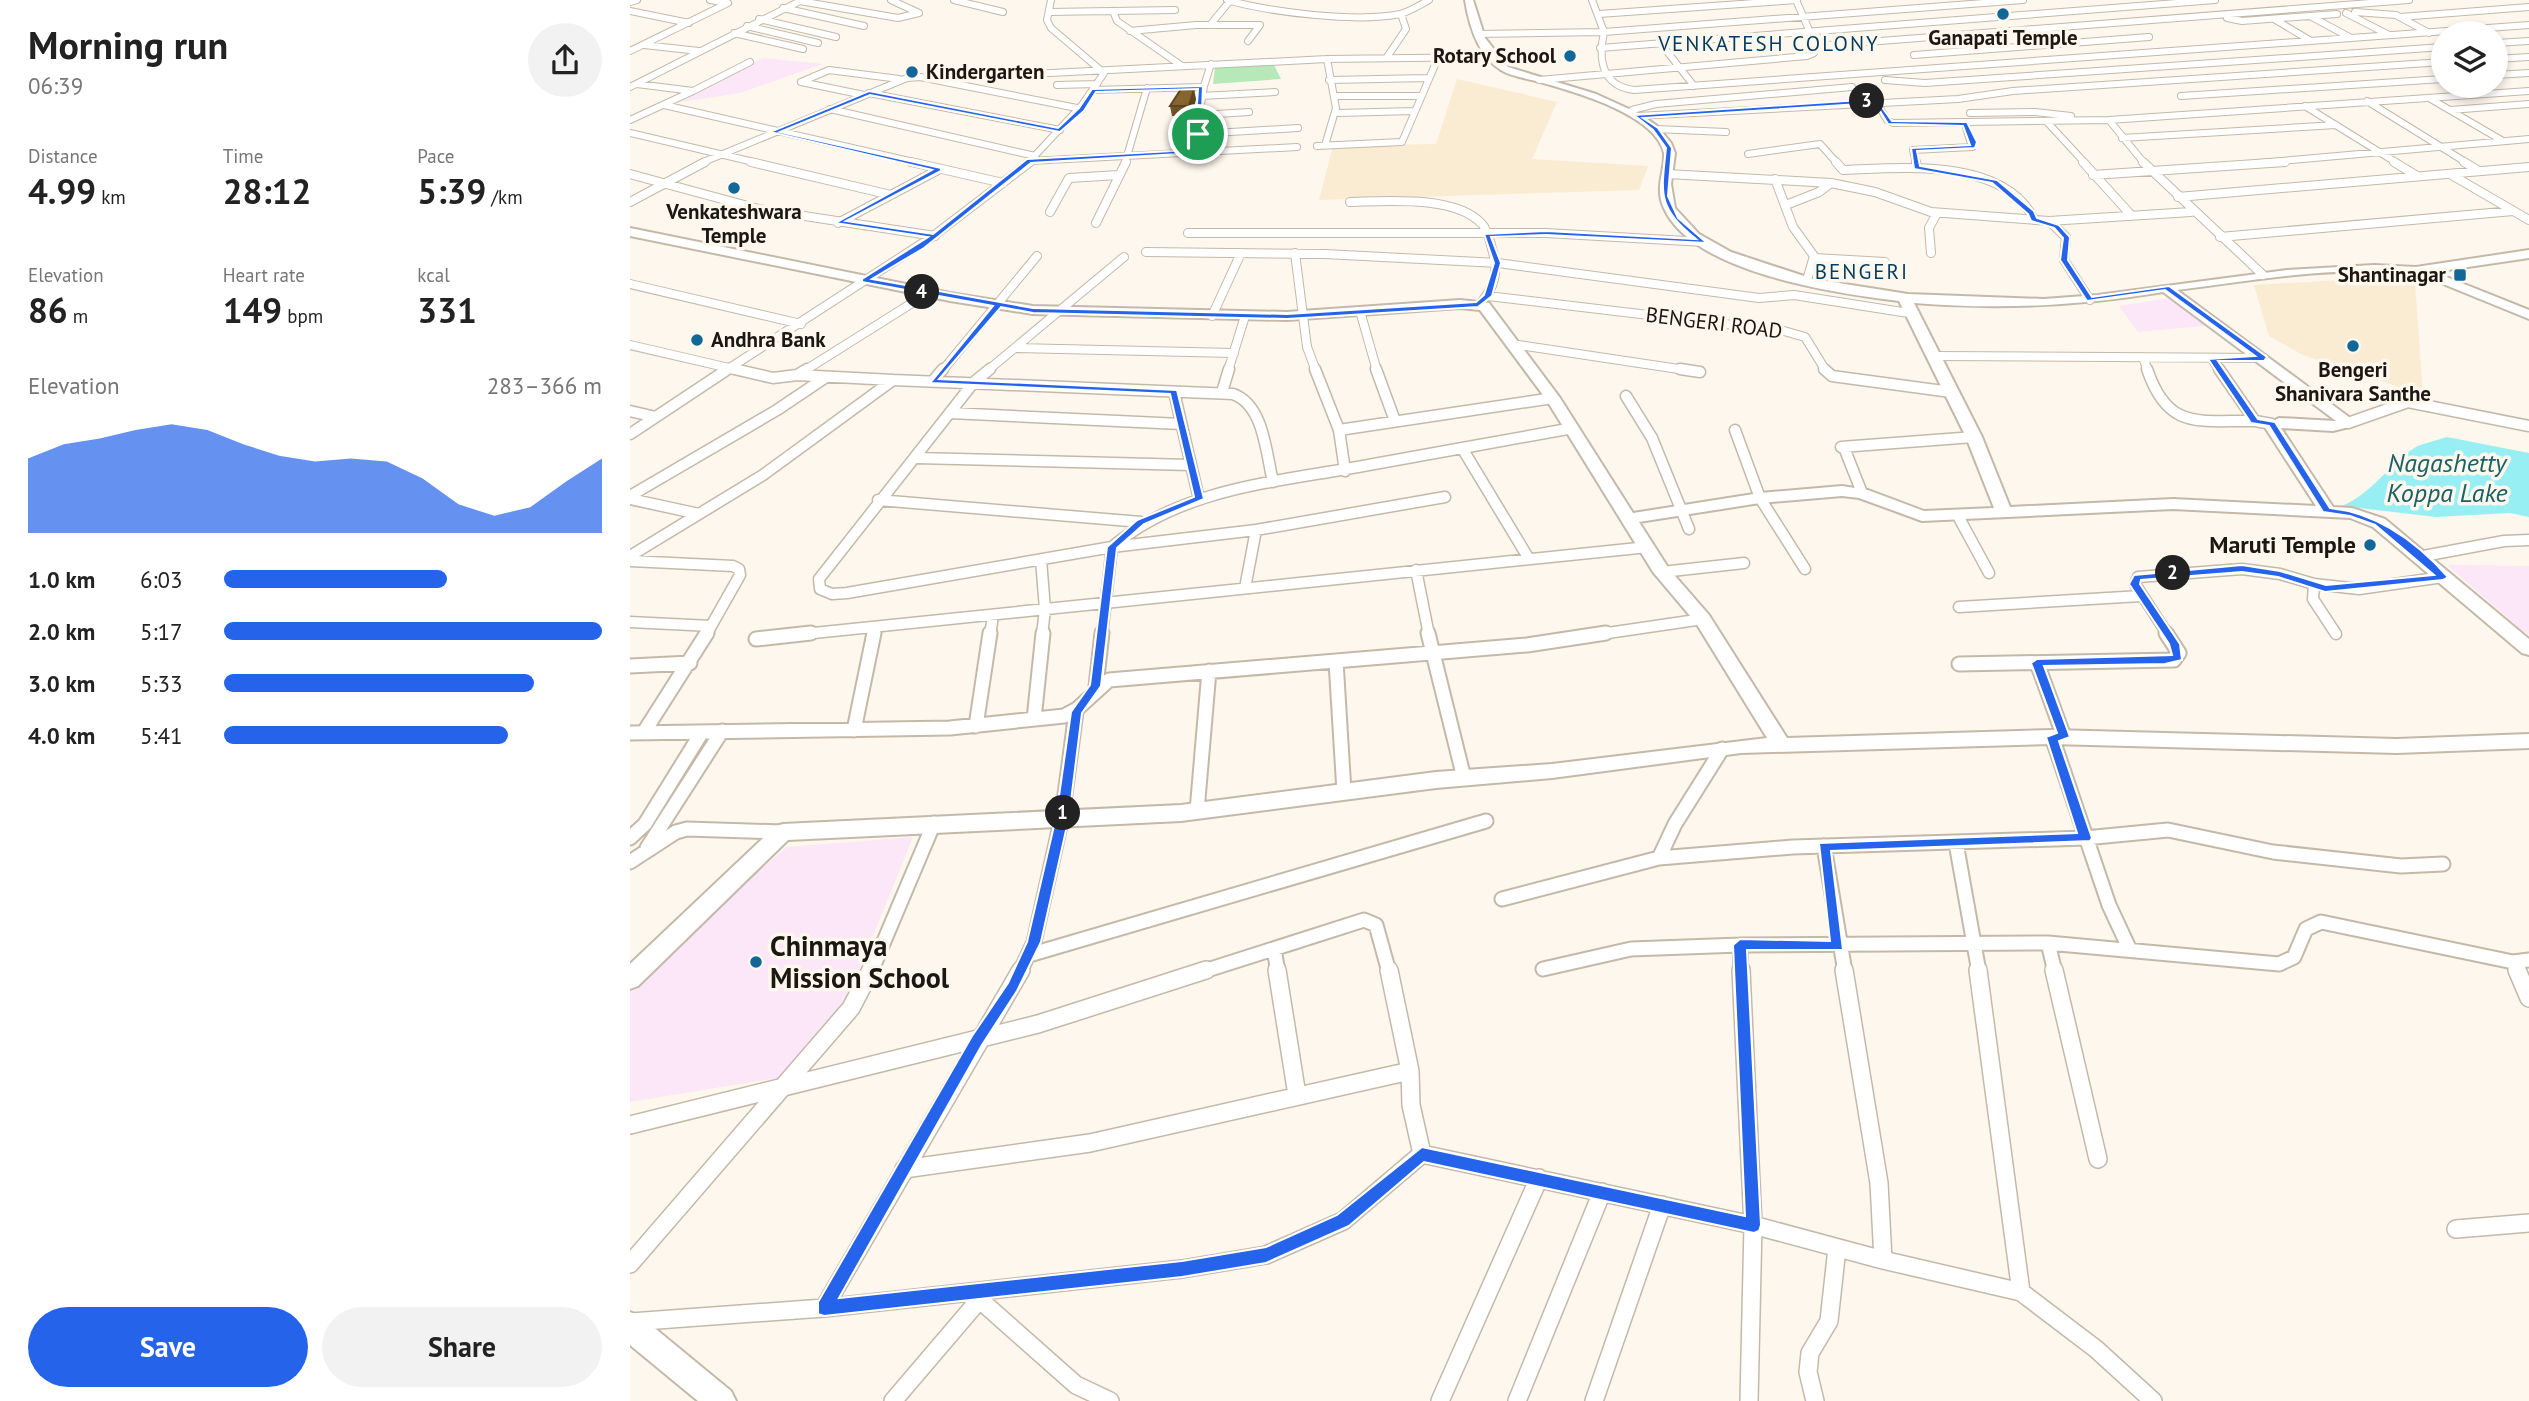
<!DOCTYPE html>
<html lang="en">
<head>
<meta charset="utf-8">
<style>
  :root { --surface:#fff; --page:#f2f2f2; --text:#222; --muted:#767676; --accent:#2563eb }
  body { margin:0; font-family:"PT Sans",sans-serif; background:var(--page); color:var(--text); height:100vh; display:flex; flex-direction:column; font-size:26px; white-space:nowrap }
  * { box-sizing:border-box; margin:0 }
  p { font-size:23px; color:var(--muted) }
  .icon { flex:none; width:38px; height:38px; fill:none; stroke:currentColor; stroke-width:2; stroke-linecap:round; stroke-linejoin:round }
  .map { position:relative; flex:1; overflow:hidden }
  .side { display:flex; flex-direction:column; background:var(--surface); width:630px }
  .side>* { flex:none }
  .fabs { position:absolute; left:1801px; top:21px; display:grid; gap:14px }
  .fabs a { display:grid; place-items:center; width:77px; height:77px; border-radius:50%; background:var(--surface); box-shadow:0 4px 10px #0003; font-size:35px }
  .pin { position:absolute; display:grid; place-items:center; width:60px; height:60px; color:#fff; margin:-30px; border:4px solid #fff; border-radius:50%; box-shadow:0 2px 7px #0007 }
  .km { position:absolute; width:35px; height:35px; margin:-18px; border-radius:50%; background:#222; color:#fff; font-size:19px; line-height:35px; text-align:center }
  .round { display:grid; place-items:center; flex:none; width:74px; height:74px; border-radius:37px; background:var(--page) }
  .headline { display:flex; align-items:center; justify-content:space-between; height:119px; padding:0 28px }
  h1 { font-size:38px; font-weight:700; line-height:52px }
  .stats { display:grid; grid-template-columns:repeat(3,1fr); gap:10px; height:119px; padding:7px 28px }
  .stats div { display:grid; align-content:center }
  .stats b { font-size:35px; font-weight:700 }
  .stats small { font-size:19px; font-weight:400 }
  .stats p { font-size:19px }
  .chart { height:196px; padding:14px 28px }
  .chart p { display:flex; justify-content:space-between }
  .chart svg { width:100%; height:126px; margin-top:7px; fill:var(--accent); opacity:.7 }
  .primary-button { display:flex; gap:14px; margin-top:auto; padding:14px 28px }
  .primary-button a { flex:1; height:80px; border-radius:42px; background:var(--accent); color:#fff; font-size:28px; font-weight:700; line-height:80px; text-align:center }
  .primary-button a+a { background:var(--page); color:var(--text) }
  ul { padding:0 28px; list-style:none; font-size:23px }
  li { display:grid; grid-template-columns:112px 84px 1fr; align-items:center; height:52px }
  li i { height:18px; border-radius:9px; background:var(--accent) }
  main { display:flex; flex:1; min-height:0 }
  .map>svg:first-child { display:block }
  .built { fill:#faebd3 }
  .education { fill:#fbe7f8 }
  .green { fill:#b7e8b8 }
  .water { fill:#98eff3 }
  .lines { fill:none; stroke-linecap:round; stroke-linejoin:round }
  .street-far4-casing { stroke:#c4b9a9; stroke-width:8 }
  .street-far3-casing { stroke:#c4b9a9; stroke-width:10 }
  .street-far2-casing { stroke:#c4b9a9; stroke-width:13 }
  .street-far1-casing { stroke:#c4b9a9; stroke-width:17 }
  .street-casing { stroke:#c4b9a9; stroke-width:20 }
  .secondary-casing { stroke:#c4b9a9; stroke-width:4 }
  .street-far4 { stroke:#fff; stroke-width:6 }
  .street-far3 { stroke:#fff; stroke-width:8 }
  .street-far2 { stroke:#fff; stroke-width:10 }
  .street-far1 { stroke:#fff; stroke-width:13 }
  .street { stroke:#fff; stroke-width:17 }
  .secondary { fill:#fff; fill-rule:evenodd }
  .wall { fill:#735828 }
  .shaded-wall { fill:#5e4720 }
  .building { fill:#86662e; stroke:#5e4720; stroke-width:2 }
  .route { fill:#2563eb; stroke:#fff; stroke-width:2; fill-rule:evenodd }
  .poi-dot { fill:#106798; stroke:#fef7ed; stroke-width:2.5 }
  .labels { text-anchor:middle; stroke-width:7; stroke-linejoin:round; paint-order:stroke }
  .far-poi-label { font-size:21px; font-weight:bold; fill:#1b1712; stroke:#fef7ed }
  .far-neighbourhood-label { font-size:21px; letter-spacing:2px; fill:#003c5d; stroke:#fef7ed }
  .far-street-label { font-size:21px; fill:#1b1712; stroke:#fef7ed }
  .poi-label { font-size:24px; font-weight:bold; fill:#1b1712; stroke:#fef7ed; text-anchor:end }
  .water-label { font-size:26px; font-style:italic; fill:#196164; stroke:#fef7ed }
  .near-poi-label { font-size:28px; font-weight:bold; fill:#1b1712; stroke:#fef7ed; text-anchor:start }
</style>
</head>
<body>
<main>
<section class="side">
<div class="headline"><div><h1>Morning run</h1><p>06:39</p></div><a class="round"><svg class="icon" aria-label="share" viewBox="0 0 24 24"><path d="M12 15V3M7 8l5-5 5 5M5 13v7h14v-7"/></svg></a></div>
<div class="stats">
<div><p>Distance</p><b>4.99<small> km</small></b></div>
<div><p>Time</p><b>28:12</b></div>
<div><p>Pace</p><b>5:39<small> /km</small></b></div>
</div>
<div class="stats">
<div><p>Elevation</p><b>86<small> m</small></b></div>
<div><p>Heart rate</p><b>149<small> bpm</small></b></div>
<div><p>kcal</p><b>331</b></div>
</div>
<div class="chart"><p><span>Elevation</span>283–366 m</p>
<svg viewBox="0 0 160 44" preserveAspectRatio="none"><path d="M0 44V18L10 13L20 11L30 8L40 6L50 8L60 13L70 17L80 19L90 18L100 19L110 25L120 34L130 38L140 35L150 26L160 18V44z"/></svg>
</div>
<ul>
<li><b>1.0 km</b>6:03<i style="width:59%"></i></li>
<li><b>2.0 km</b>5:17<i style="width:100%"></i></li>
<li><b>3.0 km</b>5:33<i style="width:82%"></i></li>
<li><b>4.0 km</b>5:41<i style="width:75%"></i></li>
</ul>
<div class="primary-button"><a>Save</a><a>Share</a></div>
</section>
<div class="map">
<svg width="1899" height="1401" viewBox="0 0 1899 1401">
  <rect width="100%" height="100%" fill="#fef7ed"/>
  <!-- built -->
  <path class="built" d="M827 79 927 102 902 159 1018 166 1009 190 689 200 703 146 806 144Z
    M1747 278 1785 283 1793 395 1673 355 1639 336 1624 285Z"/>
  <!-- education -->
  <path class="education" d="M133 58 193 64 110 93 52 102 71 91 78 83 93 79Z
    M1540 298 1584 325 1508 332 1489 306Z
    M1817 565 1899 566V634L1894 632Z
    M283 837 219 995 159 1076 0 1102V977L157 847Z"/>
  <!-- green -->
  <path class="green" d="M644 65 651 79 583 84 585 68Z"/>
  <!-- water -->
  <path class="water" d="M1817 437 1899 453V517L1880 513 1806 517 1712 506C1747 491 1761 459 1790 445 1799 442 1808 440 1817 437Z"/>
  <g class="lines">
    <defs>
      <path id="street-far4" d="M324 0 373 12
        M421 0 417 20 421 28 474 73
        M597 0C640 12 726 23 770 14 779 12 790 5 799 0
        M1393 0 974 32C968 60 972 86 1004 90L1899 25
        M170 1 268 18 289 13 261 0
        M0 2 7 0
        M153 8 234 26
        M0 11 59 23
        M483 11 487 21 552 66
        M419 12 545 10
        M1725 12 1766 15 1799 33
        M1716 13 1759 35
        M969 14 1167 0
        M1682 17 1721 38
        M1770 17 1899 7
        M1597 18 1612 21 1707 14
        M129 19 206 37
        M1644 19 1681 41
        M580 25 599 2
        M117 26 188 43
        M500 31 566 25H630L618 41
        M104 33 173 49
        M847 34 974 32 962 0
        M1866 43 1899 41
        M14 45 69 51
        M1032 45 1064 86
        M1186 46 1779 0
        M970 48 1585 0
        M0 51 98 3 80 0
        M1284 55 1519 37
        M757 57 776 29 771 14
        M1866 59 1899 57
        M382 75 697 59 862 57
        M1866 75 1899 73
        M699 80 798 78
        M909 80 1177 56 1184 53 1186 46 1166 0
        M1255 80 1295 83 1813 47
        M171 82 199 70 269 79
        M171 82 234 95
        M427 85 467 84
        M0 87 172 0
        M464 90 571 87
        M63 91 120 62
        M239 93 430 130
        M571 96 645 92
        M704 96H790
        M1551 96 1813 79
        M1799 98 1873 141
        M1246 101 1257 120 1263 123 1479 120
        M1737 101 1837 163
        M34 105 288 163
        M1675 106 1767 163
        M200 109 405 156
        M1002 110 1026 104 1222 87
        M1820 110 1899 104
        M708 113 784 111
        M1340 113 1405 112 1441 116
        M571 115 619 112
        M1007 116 1328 99 1383 91 1813 62
        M0 120 63 91 7 84
        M1418 123 1455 163
        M1025 129 1096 132
        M0 133 128 163
        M568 134 668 128
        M1492 138 1706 125
        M696 142 706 108 697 59
        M687 146 772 142 808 58
        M563 152 574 86 581 64
        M1118 154 1190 144 1207 163
        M400 161 667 147
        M71 163 277 78 290 77 452 109
        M398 163 452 105 474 73
        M495 163 517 88
        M1286 163 1283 150 1342 147 1335 124
        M1514 163 1479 120 1899 91
        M1629 163 1899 139"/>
      <path id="street-far3" d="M121 162 261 195
        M281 162 373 183
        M1206 162 1213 170C1270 168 1373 157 1404 219
        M1286 162 1287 167
        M1453 162 1501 215
        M1513 162 1633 275
        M1764 162 1787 176
        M1834 162 1849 171
        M0 174 129 209 305 236
        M1037 174 1201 183 1245 192 1301 212 1419 221 1436 237 1434 260 1460 300
        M1820 174 1899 220
        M1463 175 1655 162
        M1145 179 1163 227 1184 256 1177 280
        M1548 197 1899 167
        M0 202 75 162
        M720 202C756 201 826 195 852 224 858 230 860 241 862 249 868 267 866 285 853 300
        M1156 205 1189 192 1201 183
        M420 212 439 178 489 175
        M1419 221 1561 212
        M208 223 308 170
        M466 223 496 162
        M558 233H916L1074 242
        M1590 237 1883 211
        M516 252 695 254 868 263 1129 298 1164 295 1285 314
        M665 253 677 347 686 371
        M1301 253 1299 228 1307 213
        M1184 258 1255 262
        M0 284 171 324
        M858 296 1154 331 1175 337 1196 371
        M730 311 747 371
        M582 316 611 253
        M882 344 1062 371
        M0 345 112 371
        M385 348 604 353
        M1304 356 1634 358
        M1513 357 1518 371
        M1582 359 1590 371
        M95 371 302 237 400 162
        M174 371 298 293
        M312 371 407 256
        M357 371 494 257
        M598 371 615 316"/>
      <path id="street-far2" d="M104 369 143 378 167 375 263 380
        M360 369 344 382 189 579 190 589 202 594 217 593 482 547 626 530 815 497
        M685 369 709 430
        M746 369 765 421
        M1050 369 1070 372
        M1194 369 1202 376 1321 392
        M1517 369C1538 431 1568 420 1625 421
        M1589 369 1625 421 1642 424
        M167 375 177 369
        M303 381 313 369
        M544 392 569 499
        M592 392 599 369
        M996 396 1022 438 1059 529
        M0 411 26 417
        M320 413 551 424
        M1718 423 1778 402 1899 426
        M1105 430 1130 498 1175 569
        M0 434 98 369
        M1211 447 1344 437
        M832 448 899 559
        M1215 450 1232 493
        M287 458 560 465
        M715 471 709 430 923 398
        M0 496 147 410 196 377
        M0 499 69 514
        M248 500 511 522
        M1328 516 1359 573
        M0 556 133 475 263 380 603 394C634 405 636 453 643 482
        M1788 557 1874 541 1899 540
        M411 560 415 609 412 635
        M0 561 103 566 109 569 110 575 76 635
        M786 570 799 635
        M1032 572 1114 563
        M615 588 626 530
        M1329 607 1511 596
        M0 622 81 626
        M1706 634 1683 599 1684 584 1729 589 1813 577
        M164 635 1018 547
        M243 635 245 627
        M360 635 363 616
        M472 635 482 547C551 488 647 482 733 466 803 453 873 441 943 428
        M964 635 1073 619
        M1538 635 1505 584 1508 577 1612 569 1650 574 1684 584"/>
      <path id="street-far1" d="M798 633 834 778
        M126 639 181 633
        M706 661 714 792
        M1407 663 1434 737
        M1329 664 1544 660 1549 653 1536 633
        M0 666 60 663
        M466 686 472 633
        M404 719 413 633
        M346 726 360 633
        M224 730 244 633
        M14 732 77 633
        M0 733 320 728 434 716 447 709 479 680 897 645 976 633
        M1422 737 1479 905 1499 948
        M567 811 579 671
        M0 838 15 824 72 732
        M1326 843 1349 972
        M1194 846 1215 972
        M17 848 92 731
        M1029 858 1045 824 1092 749
        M0 862 46 832 57 829 153 832
        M872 899 1029 858 1163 847 1455 838 1538 830 1643 852 1771 866 1813 864
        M1418 943 1425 972
        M1110 945 1111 972
        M644 949 648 972
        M399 955 856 821
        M1883 962 1899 960
        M913 969 1001 949 1110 945 1418 943 1649 964 1664 957 1676 929 1691 922 1883 962 1888 972
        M241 972 304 823
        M390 972 404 942 432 817 446 712
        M571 972 734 920 746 925 759 972"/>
      <path id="street" d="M647 970 667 1095
        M759 970 780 1071 781 1105 792 1154 1123 1225 1253 1260
        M1111 970 1123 1225 1119 1401
        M1214 970 1249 1183 1253 1260 1391 1292 1466 1349 1523 1401
        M1348 970 1391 1292
        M1424 970 1468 1159
        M1887 970 1899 998
        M0 1125 408 1024 576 970
        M274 1169 460 1143 780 1071
        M1826 1229 1899 1223
        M0 1264 221 1008 241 970
        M341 1292 446 1385 480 1401
        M194 1308 552 1269 636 1255 713 1221 792 1154
        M0 1322 194 1308 391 970
        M263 1401 350 1299
        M810 1401 909 1178
        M887 1401 972 1192
        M964 1401 1032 1205
        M1185 1401 1178 1372 1180 1353 1199 1321 1207 1248"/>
      <path id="secondary" d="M835 0H843L855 38 878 67 966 94 1010 114 1027 126 1041 143 1045 153 1041 184 1045 208 1069 234 1101 252 1183 279 1278 294 1414 299 1468 295 1657 270 1744 265 1786 267 1899 250V258L1804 272 1899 310V319L1791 275C1712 264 1626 280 1547 290L1723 420V426L1703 431 1651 428 1703 507 1722 508 1755 519 1899 639V655L1892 653 1743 527 1720 518 1543 509 1292 521 1229 498 1212 496 1130 503 1009 522 1039 569 1079 615 1157 738 1422 730 1767 739 1899 734V748L1767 753 1422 744 1111 753 922 778 806 788 551 821 158 840 8 986 0 989V964L146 826 153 824 551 805 806 772 922 764 1137 738 1066 623 1023 572 916 399 850 310 830 308 657 320 403 314 320 301 0 236V228L320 293 403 306 657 312 830 300 859 303 930 398 1003 513 1130 493 1212 486 1238 490 1294 511 1364 508 1336 437 1269 301C1206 293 1060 273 1033 206 1025 187 1035 171 1034 153 1025 113 941 91 906 81 895 78 880 76 871 70 848 56 839 25 835 0ZM1533 292 1706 421 1649 418 1634 426 1686 506 1543 499 1380 507 1352 437 1284 303C1369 310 1449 306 1533 292Z
        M0 1312 10 1316 101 1391 106 1401H68L0 1345Z"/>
    </defs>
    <!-- street-far4 casing -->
    <use href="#street-far4" class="street-far4-casing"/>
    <!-- street-far3 casing -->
    <use href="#street-far3" class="street-far3-casing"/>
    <!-- street-far2 casing -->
    <use href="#street-far2" class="street-far2-casing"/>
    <!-- street-far1 casing -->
    <use href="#street-far1" class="street-far1-casing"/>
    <!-- street casing -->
    <use href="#street" class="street-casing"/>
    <!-- secondary casing -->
    <use href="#secondary" class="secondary-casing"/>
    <!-- street-far4 -->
    <use href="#street-far4" class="street-far4"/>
    <!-- street-far3 -->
    <use href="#street-far3" class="street-far3"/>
    <!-- street-far2 -->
    <use href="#street-far2" class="street-far2"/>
    <!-- street-far1 -->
    <use href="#street-far1" class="street-far1"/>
    <!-- street -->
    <use href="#street" class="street"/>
    <!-- secondary -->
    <use href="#secondary" class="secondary"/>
  </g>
  <!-- wall -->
  <path class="wall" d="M566 99 561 116H542L540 106Z"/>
  <!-- shaded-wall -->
  <path class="shaded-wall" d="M564 89 566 99 561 116 559 106Z"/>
  <!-- building -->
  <path class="building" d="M551 89H564L559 106H540Z"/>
  <!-- route -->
  <path class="route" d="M573 86 571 134 565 153 401 163 294 248 242 279 403 308 657 314 846 302 854 295 864 263 854 234 916 231 1066 239C1027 207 1031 195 1036 148L1023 130 1004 115 1246 99 1262 121 1337 122 1347 142 1345 148 1287 151 1290 166 1367 180 1404 211 1407 218 1429 225 1440 237 1438 260 1462 297 1539 286 1637 357 1634 361H1588L1628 419 1645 422 1700 508C1747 513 1787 542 1818 577L1813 580 1695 592 1648 577 1612 572 1511 580 1510 584 1550 644 1552 660 1535 664 1414 666 1440 737 1429 741 1462 838 1460 841 1201 851 1213 950H1117L1131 1225 1129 1231 1124 1233 794 1162 719 1226 636 1263 552 1277 194 1316 188 1314V1302L342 1036 378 983 397 942 426 817 441 712 460 685 477 547 507 520 564 497 540 394 300 383 363 306 232 282V279L298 237 205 223 302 170 140 132 239 91 428 128 449 108 462 89ZM568 89 565 134 560 150 397 159 303 234 216 221 311 171V168L150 132 240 95 430 132 454 111 466 92ZM1245 103 1258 124 1333 126 1340 145 1281 148 1284 169 1362 183 1398 214 1401 221 1424 228 1433 238 1430 260 1457 301 1535 290 1625 356 1578 359 1621 423 1639 426 1693 512 1720 516 1745 525 1804 575 1696 585 1650 571 1612 565 1504 575 1499 584 1539 644 1542 655 1407 659 1401 663 1427 733 1416 737 1447 833 1189 843 1200 941 1110 939 1103 945 1115 1216 792 1147 707 1215 636 1247 552 1261 209 1298 352 1045 387 991 411 942 439 817 452 713 471 686 487 548 514 524 574 499 547 390 309 379 371 307 403 313 657 319 848 307 862 296 871 263 861 237 916 235 1077 243 1048 218 1038 196 1042 148 1028 128 1013 118Z"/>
  <!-- markers -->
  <g class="poi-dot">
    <circle cx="1373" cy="14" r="7"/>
    <circle cx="940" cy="56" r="7"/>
    <circle cx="282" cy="72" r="7"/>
    <circle cx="104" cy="188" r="7"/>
    <rect x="1823" y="268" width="14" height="14" rx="3.5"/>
    <circle cx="67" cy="340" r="7"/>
    <circle cx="1723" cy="346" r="7"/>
    <circle cx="1740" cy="545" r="7"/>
    <circle cx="126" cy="962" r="7"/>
  </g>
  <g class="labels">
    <!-- far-poi labels -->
    <g class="far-poi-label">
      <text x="1373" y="45">Ganapati Temple</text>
      <text x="926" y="63" text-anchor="end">Rotary School</text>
      <text x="296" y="79" text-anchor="start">Kindergarten</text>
      <text x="104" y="219">Venkateshwara<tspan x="104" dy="24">Temple</tspan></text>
      <text x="1816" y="282" text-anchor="end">Shantinagar</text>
      <text x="81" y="347" text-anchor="start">Andhra Bank</text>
      <text x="1723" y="377">Bengeri<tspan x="1723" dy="24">Shanivara Santhe</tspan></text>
    </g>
    <!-- far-neighbourhood labels -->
    <g class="far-neighbourhood-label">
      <text x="1139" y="51">VENKATESH COLONY</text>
      <text x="1232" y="279">BENGERI</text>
    </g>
    <!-- far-street labels -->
    <g class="far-street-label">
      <text transform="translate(1084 323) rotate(7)" y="7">BENGERI ROAD</text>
    </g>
    <!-- poi labels -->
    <g class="poi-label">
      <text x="1726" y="553">Maruti Temple</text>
    </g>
    <!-- water labels -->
    <g class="water-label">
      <text x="1817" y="472">Nagashetty<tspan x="1817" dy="30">Koppa Lake</tspan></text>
    </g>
    <!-- near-poi labels -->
    <g class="near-poi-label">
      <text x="140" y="956">Chinmaya<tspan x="140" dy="32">Mission School</tspan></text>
    </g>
  </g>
</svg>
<div class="fabs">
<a><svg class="icon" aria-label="layers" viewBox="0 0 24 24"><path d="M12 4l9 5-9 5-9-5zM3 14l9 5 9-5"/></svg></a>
</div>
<div class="pin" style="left:568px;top:134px;background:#1e9e55"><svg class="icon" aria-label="arrive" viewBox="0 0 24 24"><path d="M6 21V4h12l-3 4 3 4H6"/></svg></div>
<b class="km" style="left:433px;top:813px">1</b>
<b class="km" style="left:1543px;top:573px">2</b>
<b class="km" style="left:1237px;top:101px">3</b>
<b class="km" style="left:292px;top:292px">4</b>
</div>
</main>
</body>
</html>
